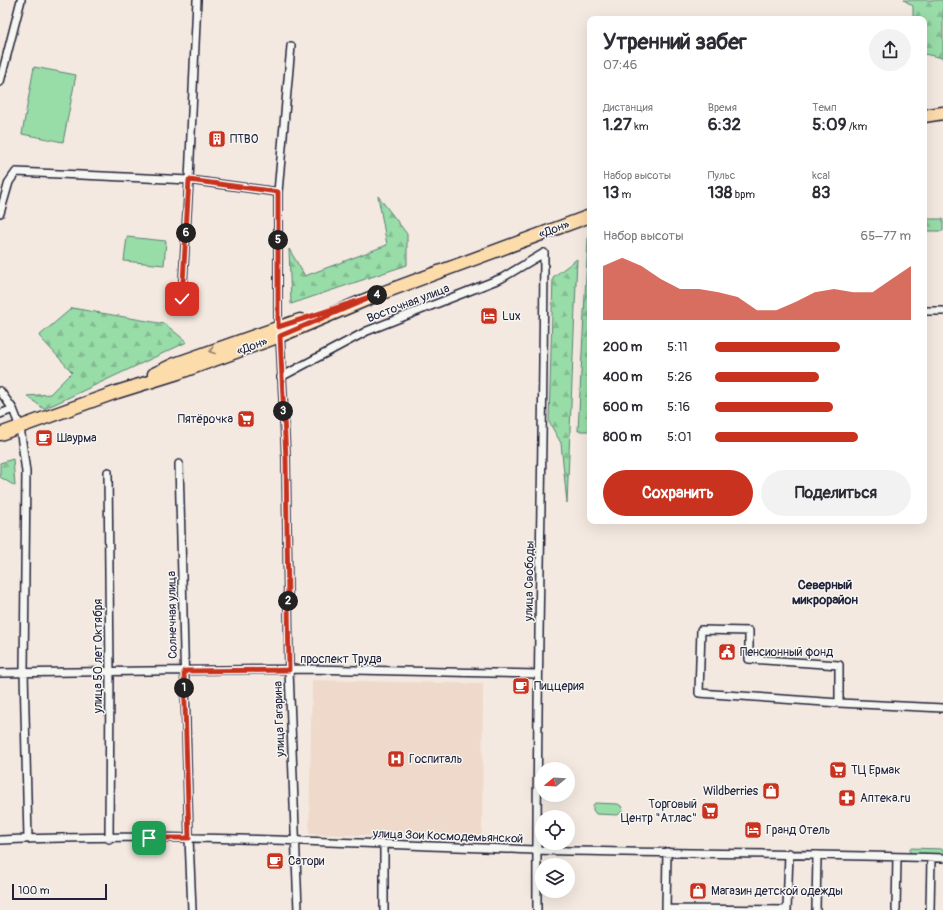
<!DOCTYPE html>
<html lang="ru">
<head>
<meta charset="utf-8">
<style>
  :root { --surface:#fff; --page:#f2f2f3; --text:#2b2b33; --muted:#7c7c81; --accent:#c8321e }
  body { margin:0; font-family:Pangolin,sans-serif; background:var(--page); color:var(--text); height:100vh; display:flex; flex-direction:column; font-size:15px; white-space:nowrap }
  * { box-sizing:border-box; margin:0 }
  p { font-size:13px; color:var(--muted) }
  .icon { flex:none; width:22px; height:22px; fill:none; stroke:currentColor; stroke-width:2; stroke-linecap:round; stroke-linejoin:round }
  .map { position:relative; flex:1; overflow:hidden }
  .details { position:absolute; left:587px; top:16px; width:340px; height:508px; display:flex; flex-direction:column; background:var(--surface); border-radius:8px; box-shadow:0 4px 16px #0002 }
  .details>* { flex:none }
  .needle { width:26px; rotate:252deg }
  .controls { position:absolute; left:535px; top:762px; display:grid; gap:8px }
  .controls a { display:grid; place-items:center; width:40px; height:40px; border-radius:50%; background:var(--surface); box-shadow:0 4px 16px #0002; font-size:20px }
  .scale { position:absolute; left:12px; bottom:10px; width:95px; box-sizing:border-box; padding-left:4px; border:2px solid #22223b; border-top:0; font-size:11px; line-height:14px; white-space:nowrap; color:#22223b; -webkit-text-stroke:3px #f6f6f2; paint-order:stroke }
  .pin { position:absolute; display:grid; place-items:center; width:34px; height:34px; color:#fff; margin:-17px; border-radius:8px; box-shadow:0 2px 6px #0006 }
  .km { position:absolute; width:20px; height:20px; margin:-10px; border-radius:50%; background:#222; color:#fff; font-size:11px; line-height:20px; text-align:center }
  .round { display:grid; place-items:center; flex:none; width:42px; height:42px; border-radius:21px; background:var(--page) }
  .summary { display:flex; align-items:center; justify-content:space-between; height:68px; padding:0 16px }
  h1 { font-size:22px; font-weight:700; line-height:30px }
  .figures { display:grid; grid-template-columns:repeat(3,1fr); gap:6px; height:68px; padding:4px 16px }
  .figures div { display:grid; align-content:center }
  .figures b { font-size:17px; font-weight:700 }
  .figures small { font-size:11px; font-weight:400 }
  .figures p { font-size:11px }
  .chart { height:112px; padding:8px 16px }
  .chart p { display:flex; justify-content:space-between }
  .chart svg { width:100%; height:72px; margin-top:4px; fill:var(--accent); opacity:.7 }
  .primary-button { display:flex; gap:8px; margin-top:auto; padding:8px 16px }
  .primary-button a { flex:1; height:46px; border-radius:24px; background:var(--accent); color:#fff; font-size:16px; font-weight:700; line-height:46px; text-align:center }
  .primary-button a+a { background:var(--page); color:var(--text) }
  ul { padding:0 16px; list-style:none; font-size:13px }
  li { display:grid; grid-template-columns:64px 48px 1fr; align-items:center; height:30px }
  li i { height:10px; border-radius:5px; background:var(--accent) }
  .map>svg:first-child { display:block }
  .built { fill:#efd9ca }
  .grass { fill:#98dca8; stroke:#5d7f72 }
  .forest { fill:url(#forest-firs); stroke:#5d7f72 }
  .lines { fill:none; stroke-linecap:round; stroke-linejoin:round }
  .minor-casing { stroke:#22223b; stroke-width:10 }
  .primary-casing { stroke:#22223b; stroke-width:15 }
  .minor { stroke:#f6f6f2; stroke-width:7 }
  .primary { stroke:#fddcac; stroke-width:12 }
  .oneway { stroke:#907f74 }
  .route-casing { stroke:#fff; stroke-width:8 }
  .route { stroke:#c8321e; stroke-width:5 }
  .labels { text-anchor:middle; stroke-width:3; stroke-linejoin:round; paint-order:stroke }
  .poi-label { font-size:12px; fill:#22223b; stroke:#f6f6f2; text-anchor:start }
  .street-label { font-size:12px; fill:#22223b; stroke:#f6f6f2 }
  .neighbourhood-label { font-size:13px; font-weight:bold; fill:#22223b; stroke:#f6f6f2 }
</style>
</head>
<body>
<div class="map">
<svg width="943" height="910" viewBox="0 0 943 910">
  <defs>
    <pattern id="forest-firs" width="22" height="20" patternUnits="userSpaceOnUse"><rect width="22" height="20" fill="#98dca8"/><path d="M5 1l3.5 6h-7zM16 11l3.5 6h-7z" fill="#83bc92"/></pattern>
  </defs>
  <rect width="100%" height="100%" fill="#f3e9e0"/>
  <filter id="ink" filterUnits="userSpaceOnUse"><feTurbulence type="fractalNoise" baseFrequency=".025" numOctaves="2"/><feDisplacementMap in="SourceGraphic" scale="8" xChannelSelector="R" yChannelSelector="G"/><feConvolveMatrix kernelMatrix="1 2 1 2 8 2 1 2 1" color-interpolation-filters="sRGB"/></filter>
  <g filter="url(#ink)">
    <!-- built -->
    <path class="built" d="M312 680 483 684 482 838 309 834Z"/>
    <!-- grass -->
    <path class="grass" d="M34 67 76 75 63 142 22 134Z
      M127 237 166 241 164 265 124 261Z
      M595 803 618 804 621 806 623 810 618 815 596 814 593 810V805Z
      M910 848 943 849V857L910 856Z"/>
    <!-- forest -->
    <path class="forest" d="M904 0H943V58L924 54V19H913V6Z
      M378 196 407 234V265L291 304 289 249 305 276 387 245Z
      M924 219H943V231H924Z
      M590 237V431H578L588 238Z
      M577 259 567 503 561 443 549 422 553 277Z
      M72 308 165 324 187 342 44 409 27 396 50 394 72 372 39 336Z
      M13 459 15 486 0 477V463Z"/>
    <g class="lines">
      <defs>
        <path id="minor" d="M0 82 21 0
          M0 213 9 182 16 172 189 180 278 192
          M182 299 189 180 197 0
          M924 311H943
          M278 327V192L291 46
          M280 336 286 458 289 670 298 910
          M281 377 367 331 502 278 544 253
          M0 391 13 409
          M0 414 13 409 20 427 26 472 24 671 28 839
          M179 464 189 838 192 910
          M108 472 110 672 109 839
          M0 673 309 669 537 674
          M839 703V665L749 659V631L701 630 699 693 839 703 943 708
          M0 840C177 832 358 844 535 850 671 854 807 853 943 858
          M666 909 787 910
          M384 910V844
          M537 910C536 691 543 472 544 253
          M666 910 667 852
          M787 910 789 853
          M816 910 817 855
          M896 910 897 857
          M930 910 931 858"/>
        <path id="primary" d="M924 116 943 113
          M154 374 175 364 300 320
          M0 434 117 392 178 373 280 336 382 293 590 216"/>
      </defs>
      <!-- minor casing -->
      <use href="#minor" class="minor-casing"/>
      <!-- primary casing -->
      <use href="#primary" class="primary-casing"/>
      <!-- minor -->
      <use href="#minor" class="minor"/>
      <!-- primary -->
      <use href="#primary" class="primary"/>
    </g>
    <!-- one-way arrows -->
    <defs><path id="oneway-chevron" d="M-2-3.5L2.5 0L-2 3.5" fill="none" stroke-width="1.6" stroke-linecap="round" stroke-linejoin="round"/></defs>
    <use class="oneway" href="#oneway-chevron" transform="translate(212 351) rotate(160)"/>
  </g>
  <g class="lines" filter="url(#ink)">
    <defs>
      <path id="route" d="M149 838H189L184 671 289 670 286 458 280 336 382 293 278 327V192L189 180 182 299"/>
    </defs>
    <!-- route casing -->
    <use href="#route" class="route-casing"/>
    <!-- route -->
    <use href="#route" class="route"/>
  </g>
  <!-- icons -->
  <defs>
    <symbol id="building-square" viewBox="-11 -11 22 22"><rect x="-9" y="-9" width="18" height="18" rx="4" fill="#c8321e" stroke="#f6f6f2"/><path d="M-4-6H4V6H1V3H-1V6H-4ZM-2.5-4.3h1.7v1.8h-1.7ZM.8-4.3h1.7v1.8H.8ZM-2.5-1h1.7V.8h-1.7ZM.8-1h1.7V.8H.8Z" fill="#fff"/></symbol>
    <symbol id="hotel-square" viewBox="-11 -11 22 22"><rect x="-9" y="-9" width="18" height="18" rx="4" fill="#c8321e" stroke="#f6f6f2"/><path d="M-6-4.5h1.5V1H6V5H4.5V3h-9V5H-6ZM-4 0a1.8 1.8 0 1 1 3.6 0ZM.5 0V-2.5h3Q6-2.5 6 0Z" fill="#fff"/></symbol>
    <symbol id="supermarket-square" viewBox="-11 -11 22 22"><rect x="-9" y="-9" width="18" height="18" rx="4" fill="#c8321e" stroke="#f6f6f2"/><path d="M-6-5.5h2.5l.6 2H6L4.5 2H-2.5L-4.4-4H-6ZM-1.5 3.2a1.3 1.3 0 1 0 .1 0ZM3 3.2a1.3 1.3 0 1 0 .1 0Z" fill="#fff"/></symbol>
    <symbol id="cafe-square" viewBox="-11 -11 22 22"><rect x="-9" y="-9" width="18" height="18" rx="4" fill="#c8321e" stroke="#f6f6f2"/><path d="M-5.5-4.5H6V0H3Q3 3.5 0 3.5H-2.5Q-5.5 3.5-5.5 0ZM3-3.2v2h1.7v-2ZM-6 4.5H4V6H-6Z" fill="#fff"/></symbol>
    <symbol id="civic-square" viewBox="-11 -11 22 22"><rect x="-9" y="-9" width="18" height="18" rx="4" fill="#c8321e" stroke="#f6f6f2"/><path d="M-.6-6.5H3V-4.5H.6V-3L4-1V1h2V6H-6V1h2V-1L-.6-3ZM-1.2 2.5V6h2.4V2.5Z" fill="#fff"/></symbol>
    <symbol id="hospital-square" viewBox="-11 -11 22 22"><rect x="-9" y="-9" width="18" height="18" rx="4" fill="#c8321e" stroke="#f6f6f2"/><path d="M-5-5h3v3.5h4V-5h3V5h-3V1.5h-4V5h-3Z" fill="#fff"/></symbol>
    <symbol id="shop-square" viewBox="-11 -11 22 22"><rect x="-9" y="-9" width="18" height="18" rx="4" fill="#c8321e" stroke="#f6f6f2"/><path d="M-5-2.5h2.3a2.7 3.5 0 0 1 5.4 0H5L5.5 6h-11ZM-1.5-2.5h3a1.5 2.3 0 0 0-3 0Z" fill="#fff"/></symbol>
    <symbol id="pharmacy-square" viewBox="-11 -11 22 22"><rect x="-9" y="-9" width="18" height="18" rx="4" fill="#c8321e" stroke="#f6f6f2"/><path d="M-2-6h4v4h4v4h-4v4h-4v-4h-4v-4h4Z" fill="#fff"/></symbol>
  </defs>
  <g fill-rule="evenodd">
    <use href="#building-square" x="207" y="129" width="20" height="20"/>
    <use href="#hotel-square" x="479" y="306" width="20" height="20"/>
    <use href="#supermarket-square" x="236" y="409" width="20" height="20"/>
    <use href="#cafe-square" x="34" y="428" width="20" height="20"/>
    <use href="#civic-square" x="717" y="642" width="20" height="20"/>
    <use href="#cafe-square" x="511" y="676" width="20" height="20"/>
    <use href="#hospital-square" x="386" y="749" width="20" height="20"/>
    <use href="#supermarket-square" x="828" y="760" width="20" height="20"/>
    <use href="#shop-square" x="761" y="781" width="20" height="20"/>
    <use href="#pharmacy-square" x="837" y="788" width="20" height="20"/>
    <use href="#supermarket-square" x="700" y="801" width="20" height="20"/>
    <use href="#hotel-square" x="743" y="820" width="20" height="20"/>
    <use href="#cafe-square" x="265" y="851" width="20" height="20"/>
    <use href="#shop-square" x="688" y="881" width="20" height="20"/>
  </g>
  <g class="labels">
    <!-- poi labels -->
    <g class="poi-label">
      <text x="230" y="143">ПТВО</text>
      <text x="502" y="320">Lux</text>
      <text x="233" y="423" text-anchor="end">Пятёрочка</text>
      <text x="57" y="442">Шаурма</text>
      <text x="740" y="656">Пенсионный фонд</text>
      <text x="534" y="690">Пиццерия</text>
      <text x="409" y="763">Госпиталь</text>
      <text x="851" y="774">ТЦ Ермак</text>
      <text x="758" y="795" text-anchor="end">Wildberries</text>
      <text x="860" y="802">Аптека.ru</text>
      <text x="697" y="808" text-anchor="end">Торговый<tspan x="697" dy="14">Центр "Атлас"</tspan></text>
      <text x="766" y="834">Гранд Отель</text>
      <text x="288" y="865">Сатори</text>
      <text x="711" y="895">Магазин детской одежды</text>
    </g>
    <!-- street labels -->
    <g class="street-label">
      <text transform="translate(554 229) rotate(-20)" y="4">«Дон»</text>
      <text transform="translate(408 303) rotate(-21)" y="4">Восточная улица</text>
      <text transform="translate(252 346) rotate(-20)" y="4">«Дон»</text>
      <text transform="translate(529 581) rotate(-89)" y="4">улица Свободы</text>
      <text transform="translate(172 615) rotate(-91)" y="4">Солнечная улица</text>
      <text transform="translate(98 656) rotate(-90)" y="4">улица 50 лет Октября</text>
      <text x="341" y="663">проспект Труда</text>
      <text transform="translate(279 719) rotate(-92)" y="4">улица Гагарина</text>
      <text transform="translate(448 836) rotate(2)" y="4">улица Зои Космодемьянской</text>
    </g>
    <!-- neighbourhood labels -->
    <g class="neighbourhood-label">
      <text x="825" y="589">Северный<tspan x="825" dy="15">микрорайон</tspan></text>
    </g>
  </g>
</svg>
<div class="controls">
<a><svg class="needle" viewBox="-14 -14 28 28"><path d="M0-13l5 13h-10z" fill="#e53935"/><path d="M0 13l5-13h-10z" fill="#7c7c81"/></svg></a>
<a><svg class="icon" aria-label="locate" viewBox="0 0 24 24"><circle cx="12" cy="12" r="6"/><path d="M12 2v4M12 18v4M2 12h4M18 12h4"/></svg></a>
<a><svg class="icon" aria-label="layers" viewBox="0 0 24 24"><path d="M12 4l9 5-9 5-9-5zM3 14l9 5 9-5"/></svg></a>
</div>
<div class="scale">100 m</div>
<div class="pin" style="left:149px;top:838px;background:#1e9e55"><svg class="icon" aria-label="arrive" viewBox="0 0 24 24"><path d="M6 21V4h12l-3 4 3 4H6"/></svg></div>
<div class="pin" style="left:182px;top:299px;background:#d93025"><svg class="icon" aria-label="check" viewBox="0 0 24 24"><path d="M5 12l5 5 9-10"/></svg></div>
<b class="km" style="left:184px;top:688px">1</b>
<b class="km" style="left:288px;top:601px">2</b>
<b class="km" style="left:283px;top:411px">3</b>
<b class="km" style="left:377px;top:295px">4</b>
<b class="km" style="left:278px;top:240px">5</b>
<b class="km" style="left:186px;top:233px">6</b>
<section class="details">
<div class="summary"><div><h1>Утренний забег</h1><p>07:46</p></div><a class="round"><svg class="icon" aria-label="share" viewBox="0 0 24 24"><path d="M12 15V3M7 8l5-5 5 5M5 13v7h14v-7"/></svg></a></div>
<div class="figures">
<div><p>Дистанция</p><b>1.27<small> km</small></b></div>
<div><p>Время</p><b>6:32</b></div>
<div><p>Темп</p><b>5:09<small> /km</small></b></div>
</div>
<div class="figures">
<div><p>Набор высоты</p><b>13<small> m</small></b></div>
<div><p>Пульс</p><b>138<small> bpm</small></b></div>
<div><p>kcal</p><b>83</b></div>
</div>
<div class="chart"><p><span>Набор высоты</span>65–77 m</p>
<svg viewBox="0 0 160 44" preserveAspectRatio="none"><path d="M0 44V11L10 6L20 11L30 19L40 25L50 25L60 27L70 30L80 38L90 38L100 33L110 27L120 25L130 27L140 27L150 19L160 11V44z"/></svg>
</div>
<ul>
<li><b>200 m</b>5:11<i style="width:64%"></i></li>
<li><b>400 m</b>5:26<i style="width:53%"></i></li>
<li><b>600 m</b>5:16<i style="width:60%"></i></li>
<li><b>800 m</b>5:01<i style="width:73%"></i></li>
</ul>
<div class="primary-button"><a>Сохранить</a><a>Поделиться</a></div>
</section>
</div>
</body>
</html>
